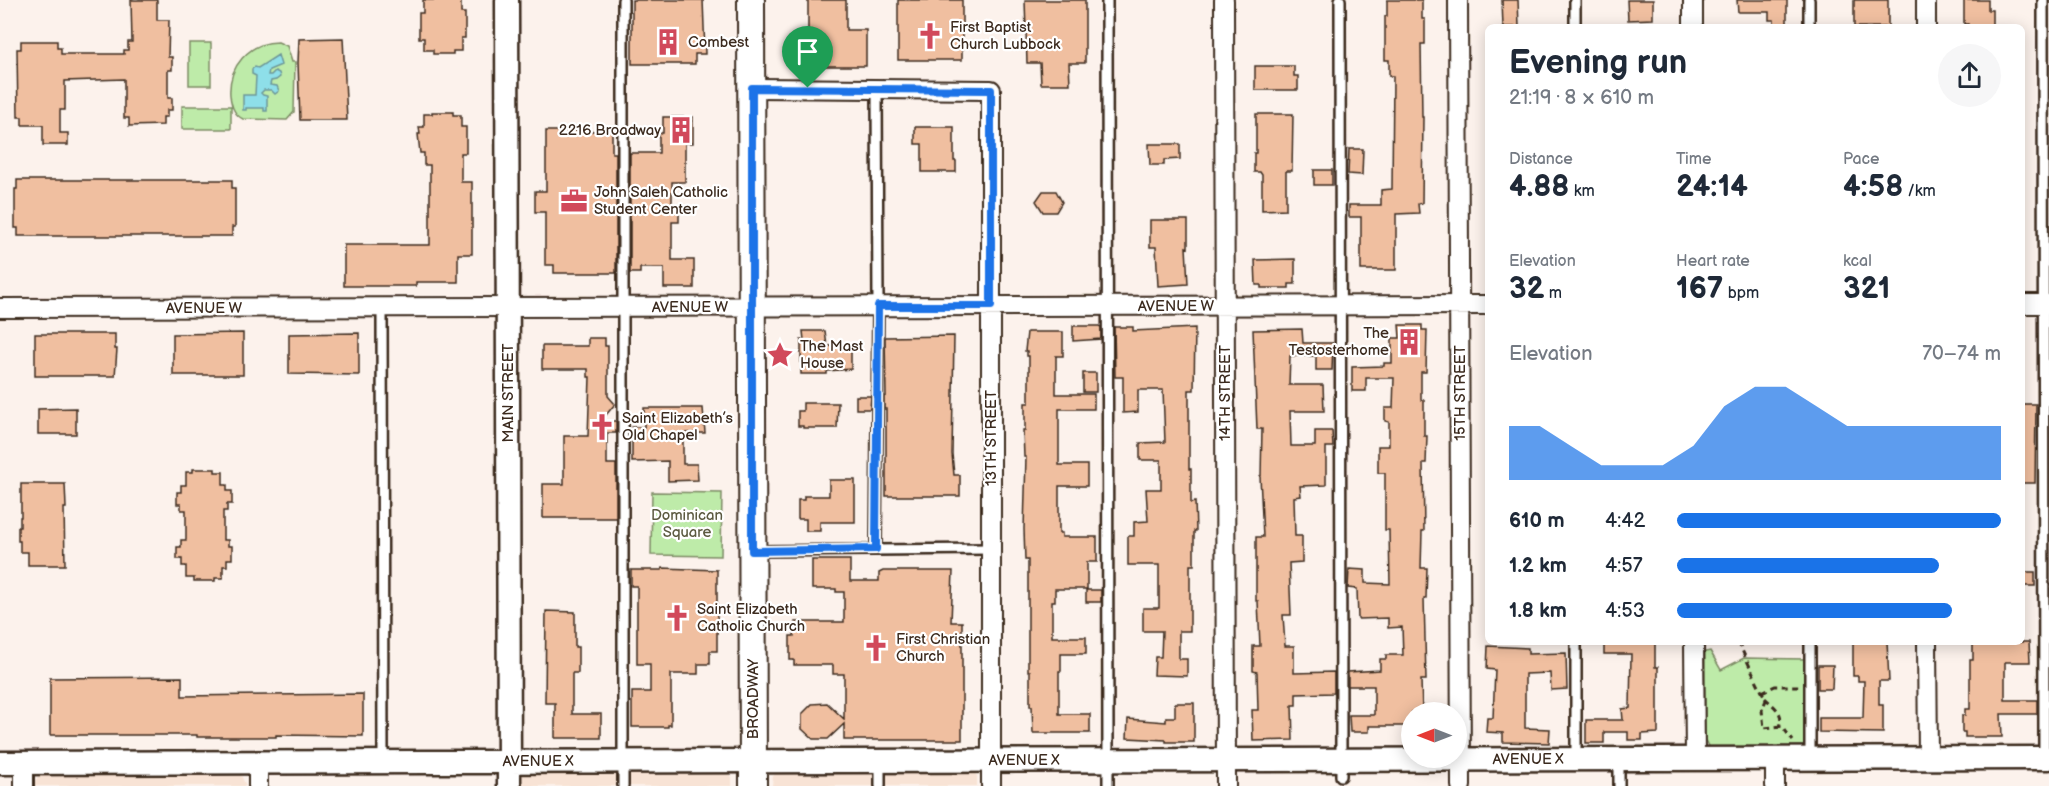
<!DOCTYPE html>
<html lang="en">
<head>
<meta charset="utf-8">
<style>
  :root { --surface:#fff; --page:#f6f6f7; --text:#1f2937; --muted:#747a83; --accent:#1a73e8 }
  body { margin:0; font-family:"Balsamiq Sans",sans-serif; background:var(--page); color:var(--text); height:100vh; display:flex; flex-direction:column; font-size:22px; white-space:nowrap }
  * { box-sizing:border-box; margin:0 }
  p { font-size:20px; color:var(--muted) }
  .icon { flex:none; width:33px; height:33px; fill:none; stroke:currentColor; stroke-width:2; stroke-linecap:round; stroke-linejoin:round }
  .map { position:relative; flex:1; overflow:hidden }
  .side { position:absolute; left:1485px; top:24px; width:540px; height:621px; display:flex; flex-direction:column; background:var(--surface); border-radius:9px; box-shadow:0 3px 15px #0003 }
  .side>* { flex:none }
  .needle { width:39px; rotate:270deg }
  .tools { position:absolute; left:1401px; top:702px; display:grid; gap:12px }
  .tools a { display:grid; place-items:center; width:66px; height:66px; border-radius:50%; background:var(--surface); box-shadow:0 3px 15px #0003; font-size:30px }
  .pin { position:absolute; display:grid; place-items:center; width:51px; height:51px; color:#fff; margin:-62px -26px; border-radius:50% 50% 50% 0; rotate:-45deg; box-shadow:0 0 6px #0007 }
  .pin .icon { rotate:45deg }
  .round { display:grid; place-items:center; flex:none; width:63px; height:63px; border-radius:32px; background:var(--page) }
  .overview { display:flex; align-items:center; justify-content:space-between; height:102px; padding:0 24px }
  h1 { font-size:33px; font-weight:800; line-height:45px }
  .metrics { display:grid; grid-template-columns:repeat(3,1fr); gap:9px; height:102px; padding:6px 24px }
  .metrics div { display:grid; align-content:center }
  .metrics b { font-size:30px; font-weight:800 }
  .metrics small { font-size:16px; font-weight:400 }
  .metrics p { font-size:16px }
  .chart { height:168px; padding:12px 24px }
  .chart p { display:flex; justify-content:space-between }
  .chart svg { width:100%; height:108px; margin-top:6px; fill:var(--accent); opacity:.7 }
  ul { padding:0 24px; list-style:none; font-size:20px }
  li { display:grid; grid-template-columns:96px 72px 1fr; align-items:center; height:45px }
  li i { height:15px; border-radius:8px; background:var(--accent) }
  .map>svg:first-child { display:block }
  .built { fill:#f8e3d5 }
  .green { fill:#beeba9; stroke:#7c8a64; stroke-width:1.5 }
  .water { fill:#8edfe9; stroke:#6d9798; stroke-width:1.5 }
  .building { fill:#f0bfa0; stroke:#3b2a1e; stroke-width:1.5 }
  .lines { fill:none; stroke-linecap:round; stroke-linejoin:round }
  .service-casing { stroke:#3b2a1e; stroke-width:14 }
  .minor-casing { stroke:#3b2a1e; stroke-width:22 }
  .tertiary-casing { stroke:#3b2a1e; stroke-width:27 }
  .secondary-casing { stroke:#3b2a1e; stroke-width:30 }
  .path { stroke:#3b2a1e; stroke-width:3; stroke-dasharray:6 4.5; stroke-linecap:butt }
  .service { stroke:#fff; stroke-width:9 }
  .minor { stroke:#fff; stroke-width:18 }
  .tertiary { stroke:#fff; stroke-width:22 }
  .secondary { stroke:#fff; stroke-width:26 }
  .route-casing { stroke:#fff; stroke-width:12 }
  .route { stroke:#1a73e8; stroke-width:8 }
  .labels { text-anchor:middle; stroke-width:4.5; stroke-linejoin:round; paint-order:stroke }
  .poi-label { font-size:15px; fill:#3b2a1e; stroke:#fff; text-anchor:start }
  .street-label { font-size:15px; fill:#3b2a1e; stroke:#fff }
  .park-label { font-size:15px; fill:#5c5a41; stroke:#fff }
</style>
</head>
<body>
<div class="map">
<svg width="2049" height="786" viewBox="0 0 2049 786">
  <rect width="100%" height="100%" fill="#fcf2ec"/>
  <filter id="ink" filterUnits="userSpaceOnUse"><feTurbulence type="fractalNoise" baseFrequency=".0167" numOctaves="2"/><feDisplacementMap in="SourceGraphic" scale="12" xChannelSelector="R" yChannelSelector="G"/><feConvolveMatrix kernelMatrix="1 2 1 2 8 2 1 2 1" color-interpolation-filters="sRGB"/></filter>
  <g filter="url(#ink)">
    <!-- built -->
    <path class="built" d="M872 769 875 786H772L773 776 779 770Z
      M886 769 973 771 977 776V786H885Z
      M727 771 732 777V786H518L520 775 523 772Z
      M240 773 246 786H33L36 779 41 774Z"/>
    <!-- green -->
    <path class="green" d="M278 42 287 46 292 62H295L294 112 287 120 243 119C234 115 231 105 230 95 228 67 249 42 278 42Z
      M189 43H211V85H189Z
      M182 106H231V129H182Z
      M652 492 722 493 721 556 651 555Z
      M1710 651 1721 670 1744 658 1806 659 1807 751 1709 748 1705 740V652Z"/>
    <!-- water -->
    <path class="water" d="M278 55 281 65 269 70 268 75H271L275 71 279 73 280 77 276 80 271 81 270 85 277 86 279 91 275 94 271 90H264L261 93 263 95 267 96V111H264V108H246V110H243V95H255L256 76 252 74V69L255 67 258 68Z"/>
    <!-- building -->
    <path class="building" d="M131 0H157V20H169L168 57H172V70H168V98H172V110H167V117H163V125L129 126V118H124V79L65 81V110H60V133H68V145H43V125H22V117H18L17 49H21V41H57V48H61V54H124V50H128V42H132Z
      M423 0H461V13H465V38H461V51H453V54H433V50H424V38H419V13H423Z
      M632 0H703L705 54H695V64H632Z
      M808 0H846V30H866V66H800V41H808Z
      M898 0H962V60H898Z
      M1025 0H1085V63H1069L1070 84H1041L1040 63H1027Z
      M1387 0H1422V19H1425V44H1421L1422 117H1423L1422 203 1418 204 1419 213 1396 214V270H1361V217H1349V205H1381V190L1392 189 1393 76H1389V60H1385V16H1387Z
      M1502 0H1518L1519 27H1503Z
      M1627 0H1653V19L1628 20Z
      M1737 0H1787V27H1774V20H1769V12H1738Z
      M1854 0H1888V27H1854Z
      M1964 0H1988V10H1992V27H1968V24H1964Z
      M343 38 347 120H300L298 63 299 39Z
      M1255 66H1294V76H1298V90H1255Z
      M432 112H453V115H461V127H466V153H461V182H472V254H458V282H416V286H344V245H430V165H424V153H420L418 134H420L419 127H424V114H432Z
      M1256 114H1293L1292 171H1286V209L1262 210V175L1260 172H1254V153H1256Z
      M663 117H693V143H685V182H672V210H679V222H672V260H694V288H664V268H640V273H630V153H659V133H663Z
      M915 127H954V161H956V172H922V144H915Z
      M546 131H612V153H616V273H554V265H545V212H535V191H546Z
      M1149 144H1180V159L1164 160V165H1150Z
      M1349 149H1363L1362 175 1348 174Z
      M1314 170H1332V185H1314Z
      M17 180H232V188H235V227H232V236H18V228H15V189H17Z
      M1043 191H1056L1062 202 1056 212H1043L1036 201Z
      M1150 220H1188V248L1186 247 1188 284 1158 286 1156 247H1150Z
      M1295 259V284H1289V288H1261V285H1256L1255 260Z
      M1399 325H1422V330H1427L1426 372H1421V400H1424V436H1427L1426 463H1423L1424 531H1422L1421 568H1427L1426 598H1424L1426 680H1421L1422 712H1412V726H1369V732H1350L1349 715H1374V686H1348V672L1380 670V659H1386V655H1403L1402 627 1388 628V618L1358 619 1357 589 1348 588 1349 569 1365 570V583L1390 584 1389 530H1385V473H1378V446H1389V422L1385 421V408H1393L1394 378H1366V391H1352V367L1384 366V363H1392V338H1400Z
      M1073 326H1099L1101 327V339L1073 341Z
      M1114 327H1133V331L1195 328 1194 390H1189V469H1191V503L1195 502 1196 531H1194V565H1190V631H1179V659H1187V676L1154 675 1155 657H1161L1162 631H1143V608H1159V565H1128V536H1134V522L1148 521 1146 489H1161V460H1140V443L1165 442 1163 390H1138V412L1123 413V377H1115Z
      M1302 329 1303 343H1333L1332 370H1316V356H1290L1289 385H1323L1324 411H1290L1291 446H1315V431H1332L1333 447H1326V485L1300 486 1301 496 1294 497 1295 536H1302V562L1289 563 1291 615H1283L1285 646H1294V673L1334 672V693L1296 694V705H1292L1293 740 1253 741 1252 710H1258L1257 672 1253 671V646H1260L1258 601H1256V537H1263L1260 476H1261L1262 429H1257L1253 330Z
      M803 331H825L827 346H851V369L827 371V374H801V340H804Z
      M1027 332H1063V356H1056V394H1094V409H1059V465H1087V486H1059V533H1062V537H1097V562H1087V589H1055V601H1052V637H1086V654H1061V671H1059V714H1090V733H1033L1032 706H1030V671H1028V560H1025L1024 529 1026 457H1024L1023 430H1025V403H1029V356H1027V351H1025Z
      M243 333V375H173V334Z
      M359 333V375L289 374V334Z
      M35 334H115V349H117L115 376H35Z
      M954 336 952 454 954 475H960V496H886V409H884V396H886L885 337Z
      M588 338H605V346H608V396L615 404 601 421H616V433H607V464H616V518H543V484H564V436H588L590 377H588V369H542V346H588Z
      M1083 373H1096V392H1083Z
      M856 396H871L870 409H856Z
      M803 403H838L837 428H803V426H798V411H803Z
      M2022 404H2036L2035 483H2022Z
      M76 408V434H38V409Z
      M644 408H703L705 433H683V464H697L698 480 668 481V461L632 462V427H644Z
      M193 469H215V472H223V485H227V491H232V504H227V511H223V540H228V546H232V559H227V566H223V578H215V581H194V578H186V566H182V559H177V547H181V540H186V510H181V504H177V492H181V485H186V472H193Z
      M829 480H855V522H820V531H806V519H798V500H804V496H829Z
      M21 484H65L66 508H64L65 565H28V552H20V541H18V527H20V517H21Z
      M812 560H850V581H879V573L883 571H953L951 622H962V740H844V724L828 739H813L802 729V714L812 704 827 703 844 719V674H833V665H794V660H790V636H794L795 622H844V592H836V589H812Z
      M662 568 717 570V651H710V664H698V674H671V725H668V727H632V692H650V664H637V586H631V570H662Z
      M2022 572H2035V586H2022Z
      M1086 590H1101V602H1086Z
      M546 611 575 612V647H578V673H572V714H601V738H555V703H545Z
      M1604 642H1655V667H1658V733L1642 734V740H1628V732H1604V743H1586V720H1623L1622 709 1630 708 1631 654H1604Z
      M1853 642H1887L1889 681H1879V705H1883V733L1819 732V718H1863L1864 681H1858V676H1853Z
      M1973 642H2029L2030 662H2005V700H2037V714H2001L2002 737H1965V732H1962V715H1965V709H1970V660H1973Z
      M1488 646 1528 648V654L1566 653 1567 689 1551 690 1550 673 1525 674V728L1550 729 1549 743 1503 742V733L1486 732 1487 718H1493L1495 670 1487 669Z
      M1818 665H1833L1832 689H1818Z
      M182 677V696L363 694V736L276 735V737H197V735H50V678Z
      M1175 703H1194V742H1166V740L1127 738 1128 719 1166 722V717H1175Z"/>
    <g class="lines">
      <defs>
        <path id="service" d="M623 0V786
          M1107 0 1108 786
          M1340 0 1341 776
          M1575 0V27
          M1809 0V27
          M2043 0 2044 757
          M382 307 383 761
          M876 549 878 306 877 89
          M755 551 991 549
          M1576 642V759
          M1810 642V758
          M1619 759V786
          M880 761V786"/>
        <path id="minor" d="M1224 0 1226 786
          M1458 0 1461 786
          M1693 0V27
          M1926 0V27
          M752 88 991 90V786
          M2022 304H2049
          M0 308 1488 305
          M1694 642 1695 759
          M1927 642 1928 758
          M1775 758V786
          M258 762V786
          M24 763V786"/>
        <path id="tertiary" d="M507 0 509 786
          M0 763 2049 758"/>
        <path id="secondary" d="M751 0 753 786"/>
      </defs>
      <!-- service casing -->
      <use href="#service" class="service-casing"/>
      <!-- minor casing -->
      <use href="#minor" class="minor-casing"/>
      <!-- tertiary casing -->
      <use href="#tertiary" class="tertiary-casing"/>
      <!-- secondary casing -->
      <use href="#secondary" class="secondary-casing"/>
      <!-- path -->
      <path class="path" d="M1738 642 1766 700 1762 710 1764 728 1782 726 1793 741
        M1762 692 1775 686H1799
        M1765 698C1774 707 1785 713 1779 726"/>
      <!-- service -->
      <use href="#service" class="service"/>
      <!-- minor -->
      <use href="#minor" class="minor"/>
      <!-- tertiary -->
      <use href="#tertiary" class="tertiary"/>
      <!-- secondary -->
      <use href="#secondary" class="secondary"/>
    </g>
  </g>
  <g class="lines" filter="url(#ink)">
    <defs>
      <path id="route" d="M752 88 991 90V306H878L876 549 752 551Z"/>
    </defs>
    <!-- route casing -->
    <use href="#route" class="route-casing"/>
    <!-- route -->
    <use href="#route" class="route"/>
  </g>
  <!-- icons -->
  <defs>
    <symbol id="church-bare" viewBox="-9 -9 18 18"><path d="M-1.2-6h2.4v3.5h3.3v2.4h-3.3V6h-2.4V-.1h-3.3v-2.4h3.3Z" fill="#d1495b" stroke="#fff" stroke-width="2.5" paint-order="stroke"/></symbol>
    <symbol id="building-bare" viewBox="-9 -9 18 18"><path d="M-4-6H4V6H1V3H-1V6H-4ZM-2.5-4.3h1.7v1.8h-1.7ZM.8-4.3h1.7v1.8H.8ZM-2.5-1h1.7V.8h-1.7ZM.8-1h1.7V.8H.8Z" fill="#d1495b" stroke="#fff" stroke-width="2.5" paint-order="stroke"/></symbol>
    <symbol id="office-bare" viewBox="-9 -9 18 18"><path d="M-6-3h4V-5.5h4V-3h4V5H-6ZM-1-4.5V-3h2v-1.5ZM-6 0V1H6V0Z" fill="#d1495b" stroke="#fff" stroke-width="2.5" paint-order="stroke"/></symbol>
    <symbol id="sight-bare" viewBox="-9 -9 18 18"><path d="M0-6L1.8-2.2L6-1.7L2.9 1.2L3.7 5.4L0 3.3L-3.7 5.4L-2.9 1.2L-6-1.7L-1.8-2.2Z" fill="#d1495b" stroke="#fff" stroke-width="2.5" paint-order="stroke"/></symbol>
  </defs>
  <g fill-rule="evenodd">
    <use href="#church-bare" x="911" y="17" width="38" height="38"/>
    <use href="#building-bare" x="649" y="23" width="38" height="38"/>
    <use href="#building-bare" x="662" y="111" width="38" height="38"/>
    <use href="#office-bare" x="555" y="182" width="38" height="38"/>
    <use href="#building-bare" x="1390" y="323" width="38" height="38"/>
    <use href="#sight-bare" x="761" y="336" width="38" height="38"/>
    <use href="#church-bare" x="583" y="408" width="38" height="38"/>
    <use href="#church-bare" x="658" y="599" width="38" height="38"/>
    <use href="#church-bare" x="857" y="629" width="38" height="38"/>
  </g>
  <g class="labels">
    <!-- poi labels -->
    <g class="poi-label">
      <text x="950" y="32">First Baptist<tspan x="950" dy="17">Church Lubbock</tspan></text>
      <text x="688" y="47">Combest</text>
      <text x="661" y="135" text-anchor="end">2216 Broadway</text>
      <text x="594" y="197">John Saleh Catholic<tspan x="594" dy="17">Student Center</tspan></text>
      <text x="1389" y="338" text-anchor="end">The<tspan x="1389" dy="17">Testosterhome</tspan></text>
      <text x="800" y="351">The Mast<tspan x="800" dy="17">House</tspan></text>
      <text x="622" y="423">Saint Elizabeth’s<tspan x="622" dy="17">Old Chapel</tspan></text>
      <text x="697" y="614">Saint Elizabeth<tspan x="697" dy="17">Catholic Church</tspan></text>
      <text x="896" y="644">First Christian<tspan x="896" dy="17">Church</tspan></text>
    </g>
    <!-- street labels -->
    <g class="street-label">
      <text x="1176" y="311">AVENUE W</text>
      <text x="690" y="312">AVENUE W</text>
      <text x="204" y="313">AVENUE W</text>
      <text transform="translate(508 393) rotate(-90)" y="5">MAIN STREET</text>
      <text transform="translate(1225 393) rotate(-90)" y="5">14TH STREET</text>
      <text transform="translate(1460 393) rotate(-90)" y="5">15TH STREET</text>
      <text transform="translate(991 438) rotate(-90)" y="5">13TH STREET</text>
      <text transform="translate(753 699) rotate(-90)" y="5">BROADWAY</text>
      <text x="1528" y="764">AVENUE X</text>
      <text x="1024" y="765">AVENUE X</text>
      <text x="538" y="766">AVENUE X</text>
    </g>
    <!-- park labels -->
    <g class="park-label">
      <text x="687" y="520">Dominican<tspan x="687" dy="17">Square</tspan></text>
    </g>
  </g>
</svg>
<div class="tools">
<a><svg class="needle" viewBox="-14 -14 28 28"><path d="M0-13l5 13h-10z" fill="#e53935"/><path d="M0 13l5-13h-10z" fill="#747a83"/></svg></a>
</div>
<div class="pin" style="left:808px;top:88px;background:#1e9e55"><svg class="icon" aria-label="arrive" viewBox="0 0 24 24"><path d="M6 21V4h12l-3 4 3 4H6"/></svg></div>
<section class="side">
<div class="overview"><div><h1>Evening run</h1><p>21:19 · 8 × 610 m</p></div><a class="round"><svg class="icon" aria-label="share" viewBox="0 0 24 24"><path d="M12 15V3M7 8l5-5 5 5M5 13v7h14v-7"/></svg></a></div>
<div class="metrics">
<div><p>Distance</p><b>4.88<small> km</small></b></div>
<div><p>Time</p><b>24:14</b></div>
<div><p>Pace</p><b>4:58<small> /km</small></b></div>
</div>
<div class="metrics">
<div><p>Elevation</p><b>32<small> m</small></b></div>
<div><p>Heart rate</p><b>167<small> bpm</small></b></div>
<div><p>kcal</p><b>321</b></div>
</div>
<div class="chart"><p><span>Elevation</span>70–74 m</p>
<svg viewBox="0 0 160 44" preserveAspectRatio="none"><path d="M0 44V22L10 22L20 30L30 38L40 38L50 38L60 30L70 14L80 6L90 6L100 14L110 22L120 22L130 22L140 22L150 22L160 22V44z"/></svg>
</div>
<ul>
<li><b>610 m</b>4:42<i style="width:100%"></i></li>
<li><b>1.2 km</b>4:57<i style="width:81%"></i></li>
<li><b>1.8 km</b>4:53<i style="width:85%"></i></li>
</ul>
</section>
</div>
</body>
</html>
